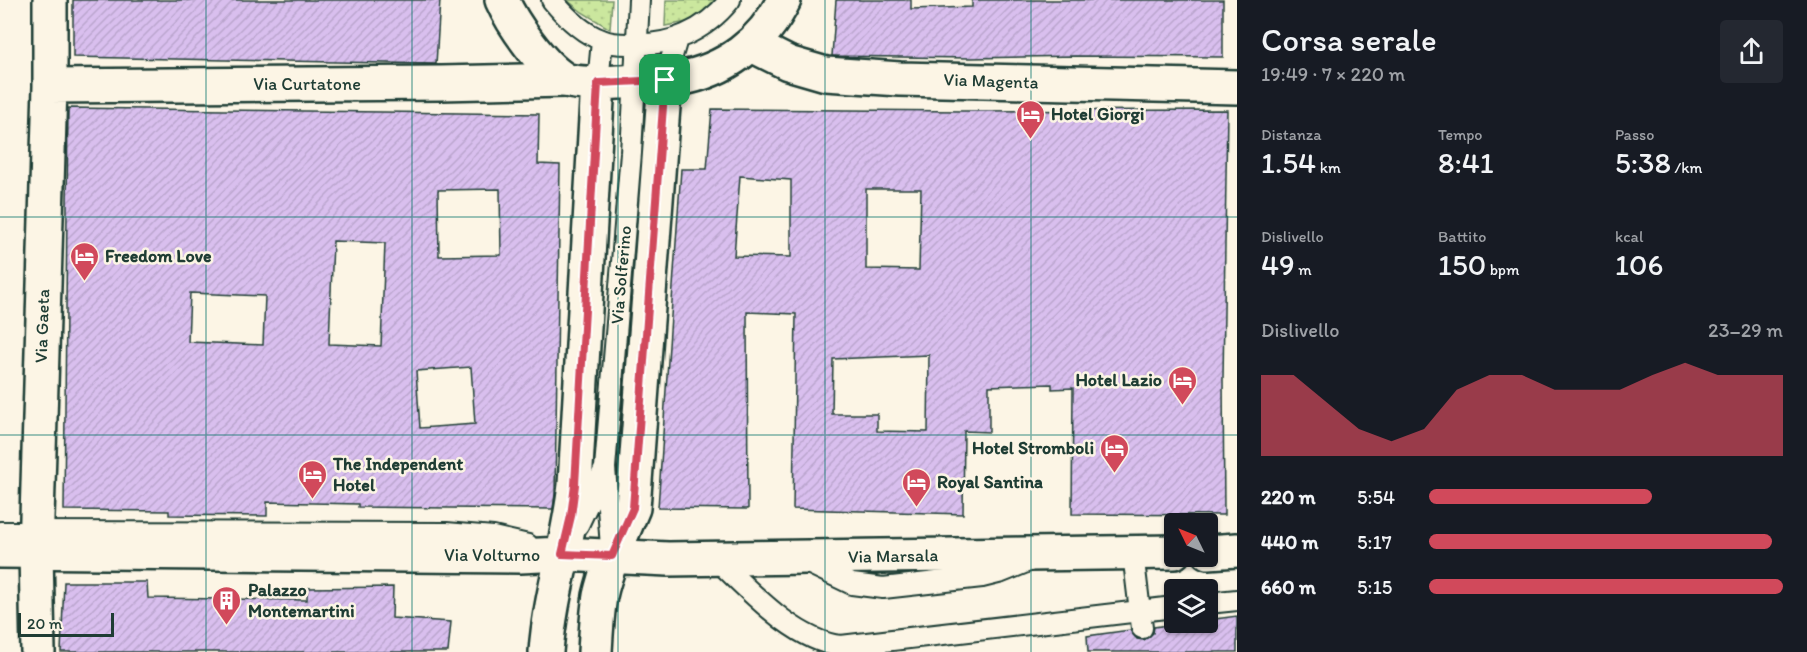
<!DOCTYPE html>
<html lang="it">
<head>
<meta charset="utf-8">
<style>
  :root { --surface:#171b24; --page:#242831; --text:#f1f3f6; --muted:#9ea1a6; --accent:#d1495b }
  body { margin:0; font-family:Itim,sans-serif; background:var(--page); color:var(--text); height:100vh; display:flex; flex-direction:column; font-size:22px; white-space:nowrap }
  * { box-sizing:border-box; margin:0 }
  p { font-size:20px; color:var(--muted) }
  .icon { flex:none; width:33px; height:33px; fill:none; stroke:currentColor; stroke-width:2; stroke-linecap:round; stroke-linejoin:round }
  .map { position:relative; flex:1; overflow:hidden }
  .drawer { display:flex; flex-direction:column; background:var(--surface); width:570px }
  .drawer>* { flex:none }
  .needle { width:39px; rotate:313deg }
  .fabs { position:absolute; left:1164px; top:513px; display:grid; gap:12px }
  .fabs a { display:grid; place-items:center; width:54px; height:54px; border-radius:6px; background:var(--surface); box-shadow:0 2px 4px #0004; font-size:30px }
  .scale { position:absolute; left:18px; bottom:15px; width:96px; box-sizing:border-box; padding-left:6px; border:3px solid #1f3d34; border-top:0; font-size:16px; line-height:21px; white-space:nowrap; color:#1f3d34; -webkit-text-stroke:4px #fcf5e5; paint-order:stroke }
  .pin { position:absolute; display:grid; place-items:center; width:51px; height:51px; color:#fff; margin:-26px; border-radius:12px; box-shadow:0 3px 9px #0006 }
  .round { display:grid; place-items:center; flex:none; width:63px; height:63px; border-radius:6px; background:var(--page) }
  .summary { display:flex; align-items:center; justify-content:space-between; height:102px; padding:0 24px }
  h1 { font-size:33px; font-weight:600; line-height:45px }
  .metrics { display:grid; grid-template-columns:repeat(3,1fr); gap:9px; height:102px; padding:6px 24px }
  .metrics div { display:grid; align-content:center }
  .metrics b { font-size:30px; font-weight:600 }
  .metrics small { font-size:16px; font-weight:400 }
  .metrics p { font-size:16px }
  .chart { height:168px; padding:12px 24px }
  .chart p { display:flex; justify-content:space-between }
  .chart svg { width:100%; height:108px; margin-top:6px; fill:var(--accent); opacity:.7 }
  ul { padding:0 24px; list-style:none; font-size:20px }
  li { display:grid; grid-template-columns:96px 72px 1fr; align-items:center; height:45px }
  li i { height:15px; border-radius:8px; background:var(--accent) }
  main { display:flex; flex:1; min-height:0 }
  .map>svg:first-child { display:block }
  .park { fill:url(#park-dots); stroke:#759269; stroke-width:1.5 }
  .building { fill:url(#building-hatch); stroke:#1f3d34; stroke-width:1.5; fill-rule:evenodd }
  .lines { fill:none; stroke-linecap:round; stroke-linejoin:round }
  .lane-casing { stroke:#1f3d34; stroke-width:24 }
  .street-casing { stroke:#1f3d34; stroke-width:38 }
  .secondary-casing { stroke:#1f3d34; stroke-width:38 }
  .lane { stroke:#fcf5e5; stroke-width:20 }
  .street { stroke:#fcf5e5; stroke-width:33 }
  .secondary { stroke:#fcf5e5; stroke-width:33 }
  .route-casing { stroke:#fff; stroke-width:12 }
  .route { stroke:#d1495b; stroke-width:8 }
  .grid { fill:none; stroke:#0f766e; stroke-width:1.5; stroke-opacity:0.55 }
  .labels { text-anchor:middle; stroke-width:5; stroke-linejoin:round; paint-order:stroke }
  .street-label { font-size:18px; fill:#1f3d34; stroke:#fcf5e5 }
  .poi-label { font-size:18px; font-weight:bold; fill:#1f3d34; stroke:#fcf5e5; text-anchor:start }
</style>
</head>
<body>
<main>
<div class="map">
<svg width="1237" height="652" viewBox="0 0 1237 652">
  <defs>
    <pattern id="park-dots" width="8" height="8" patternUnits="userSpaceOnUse" patternTransform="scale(1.5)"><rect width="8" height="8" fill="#cbe79e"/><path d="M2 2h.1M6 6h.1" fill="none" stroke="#aec789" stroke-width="1.8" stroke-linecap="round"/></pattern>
    <pattern id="building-hatch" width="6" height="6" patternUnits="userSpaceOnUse" patternTransform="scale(1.5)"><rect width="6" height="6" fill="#d9bfee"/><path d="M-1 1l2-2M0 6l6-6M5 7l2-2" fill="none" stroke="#baa5cd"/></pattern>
  </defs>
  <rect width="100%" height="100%" fill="#fcf5e5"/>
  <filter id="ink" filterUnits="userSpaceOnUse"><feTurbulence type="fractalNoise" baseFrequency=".0167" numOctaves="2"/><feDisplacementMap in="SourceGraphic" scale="12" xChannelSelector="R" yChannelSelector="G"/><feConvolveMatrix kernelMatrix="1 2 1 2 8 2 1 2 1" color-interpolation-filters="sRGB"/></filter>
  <g filter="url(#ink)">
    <!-- park -->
    <path class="park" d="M567 0H612L610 29 582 12Z
      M666 0H718L692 21 665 26Z"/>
    <!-- building -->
    <path class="building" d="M73 0H440L436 64 73 57Z
      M836 0H911V9L972 7V0H1223V57L1075 56 971 58 832 56Z
      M68 108 539 114 538 164 560 165 555 494 553 509 358 507V504L267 502V516L169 515V511L64 510ZM500 189 501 255 439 256 438 190ZM333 241 385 243 381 346 329 344ZM190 293 265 296 263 345 188 342ZM471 367 475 424 420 428 416 371Z
      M712 109 963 111 1227 110 1223 379 1224 515 1072 514 1073 388 1052 389V384L989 386V432L964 431 963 514 793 509 796 314 747 312 748 509 658 508 681 169H707ZM740 176 791 180V257L734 256ZM866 189H921L919 270 866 269ZM929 355 928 432 877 431V414H832L833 359Z
      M64 582H147L148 598 307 600V588L393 587 392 618 451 622 448 652H61Z
      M1237 616V652H1088L1087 636 1130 630 1137 639 1144 640 1153 633 1154 627 1188 622H1208V620Z"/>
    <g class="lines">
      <defs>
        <path id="lane" d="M552 0C565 16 582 33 602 40 610 44 621 44 629 44 670 47 705 31 730 0
          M665 80 677 39
          M598 83 602 41
          M578 525 605 468
          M0 532 446 533 493 537 528 545
          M611 547 605 468 631 153 639 0
          M1133 553 1142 628
          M715 558C748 589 794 641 841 646L1174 607
          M804 561 852 584 883 588 982 577 1002 572 1029 561
          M1208 603 1237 600"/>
        <path id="street" d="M752 45 788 63 826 74 900 79 1237 87
          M50 86 441 83 565 80
          M38 652 36 551 50 86V0"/>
        <path id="secondary" d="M502 0C512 23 542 66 564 79 574 85 605 83 618 82 638 81 659 82 678 79 725 71 763 43 784 0
          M0 551 520 556 562 554 668 559 1174 552
          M1208 552 1237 550
          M546 652C550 595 569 541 575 485L598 83
          M595 652C596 634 597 614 600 596 607 565 621 537 633 508L665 80"/>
      </defs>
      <!-- lane casing -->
      <use href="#lane" class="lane-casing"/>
      <!-- street casing -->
      <use href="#street" class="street-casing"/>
      <!-- secondary casing -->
      <use href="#secondary" class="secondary-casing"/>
      <!-- lane -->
      <use href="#lane" class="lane"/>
      <!-- street -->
      <use href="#street" class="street"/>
      <!-- secondary -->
      <use href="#secondary" class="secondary"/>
    </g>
  </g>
  <g class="lines" filter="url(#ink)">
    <defs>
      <path id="route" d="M665 80 633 508 612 556 562 554 571 516 575 485 598 83Z"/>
    </defs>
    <!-- route casing -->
    <use href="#route" class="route-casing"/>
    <!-- route -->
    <use href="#route" class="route"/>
  </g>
  <!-- grid -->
  <path class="grid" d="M206 0V652M412 0V652M618 0V652M825 0V652M1031 0V652M0 217H1237M0 435H1237"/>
  <!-- icons -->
  <defs>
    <symbol id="hotel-pin" viewBox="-11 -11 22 30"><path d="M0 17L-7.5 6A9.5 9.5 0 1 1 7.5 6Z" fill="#d1495b" stroke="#fcf5e5"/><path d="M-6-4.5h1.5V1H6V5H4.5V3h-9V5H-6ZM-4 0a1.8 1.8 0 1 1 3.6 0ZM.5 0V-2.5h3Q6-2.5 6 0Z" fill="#fff"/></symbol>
    <symbol id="building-pin" viewBox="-11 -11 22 30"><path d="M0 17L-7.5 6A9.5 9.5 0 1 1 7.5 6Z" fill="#d1495b" stroke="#fcf5e5"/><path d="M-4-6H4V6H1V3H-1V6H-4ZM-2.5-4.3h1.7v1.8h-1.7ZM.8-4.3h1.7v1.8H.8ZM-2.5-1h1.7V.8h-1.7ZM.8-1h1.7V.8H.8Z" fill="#fff"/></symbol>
  </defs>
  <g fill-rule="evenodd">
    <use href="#hotel-pin" x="1014" y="98" width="33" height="45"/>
    <use href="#hotel-pin" x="68" y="240" width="33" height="45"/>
    <use href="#hotel-pin" x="1166" y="364" width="33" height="45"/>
    <use href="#hotel-pin" x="1098" y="432" width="33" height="45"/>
    <use href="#hotel-pin" x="296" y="458" width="33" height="45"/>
    <use href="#hotel-pin" x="900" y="466" width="33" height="45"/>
    <use href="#building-pin" x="210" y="584" width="33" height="45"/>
  </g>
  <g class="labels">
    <!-- street labels -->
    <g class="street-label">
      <text transform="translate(991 81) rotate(2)" y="6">Via Magenta</text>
      <text x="307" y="90">Via Curtatone</text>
      <text transform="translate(621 275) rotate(-85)" y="6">Via Solferino</text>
      <text transform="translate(42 326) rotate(-88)" y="6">Via Gaeta</text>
      <text x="492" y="561">Via Volturno</text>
      <text transform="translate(893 556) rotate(-1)" y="6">Via Marsala</text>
    </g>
    <!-- poi labels -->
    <g class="poi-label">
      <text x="1051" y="120">Hotel Giorgi</text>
      <text x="105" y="262">Freedom Love</text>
      <text x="1162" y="386" text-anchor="end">Hotel Lazio</text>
      <text x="1094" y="454" text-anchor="end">Hotel Stromboli</text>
      <text x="333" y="470">The Independent<tspan x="333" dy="21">Hotel</tspan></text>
      <text x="937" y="488">Royal Santina</text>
      <text x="248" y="596">Palazzo<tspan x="248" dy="21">Montemartini</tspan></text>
    </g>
  </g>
</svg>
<div class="fabs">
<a><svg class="needle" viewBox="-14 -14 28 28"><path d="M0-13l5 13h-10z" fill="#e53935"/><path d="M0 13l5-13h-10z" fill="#9ea1a6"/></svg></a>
<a><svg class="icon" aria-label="layers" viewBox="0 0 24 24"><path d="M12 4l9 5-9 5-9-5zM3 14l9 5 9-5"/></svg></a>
</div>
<div class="scale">20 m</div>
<div class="pin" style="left:665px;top:80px;background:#1e9e55"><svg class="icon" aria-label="arrive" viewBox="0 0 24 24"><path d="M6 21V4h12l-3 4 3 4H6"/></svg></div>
</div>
<section class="drawer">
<div class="summary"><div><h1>Corsa serale</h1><p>19:49 · 7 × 220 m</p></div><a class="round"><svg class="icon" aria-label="share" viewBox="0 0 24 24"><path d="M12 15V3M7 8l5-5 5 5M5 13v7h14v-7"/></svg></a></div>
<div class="metrics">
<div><p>Distanza</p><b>1.54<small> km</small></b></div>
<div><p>Tempo</p><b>8:41</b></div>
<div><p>Passo</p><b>5:38<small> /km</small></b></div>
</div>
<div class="metrics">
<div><p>Dislivello</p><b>49<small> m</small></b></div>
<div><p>Battito</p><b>150<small> bpm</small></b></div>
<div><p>kcal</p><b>106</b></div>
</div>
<div class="chart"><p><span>Dislivello</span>23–29 m</p>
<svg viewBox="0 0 160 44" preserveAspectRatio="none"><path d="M0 44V11L10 11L20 22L30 33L40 38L50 33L60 17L70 11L80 11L90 17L100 17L110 17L120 11L130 6L140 11L150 11L160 11V44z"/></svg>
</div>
<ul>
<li><b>220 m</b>5:54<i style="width:63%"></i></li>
<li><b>440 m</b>5:17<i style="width:97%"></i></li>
<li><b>660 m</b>5:15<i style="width:100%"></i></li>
</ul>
</section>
</main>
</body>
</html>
